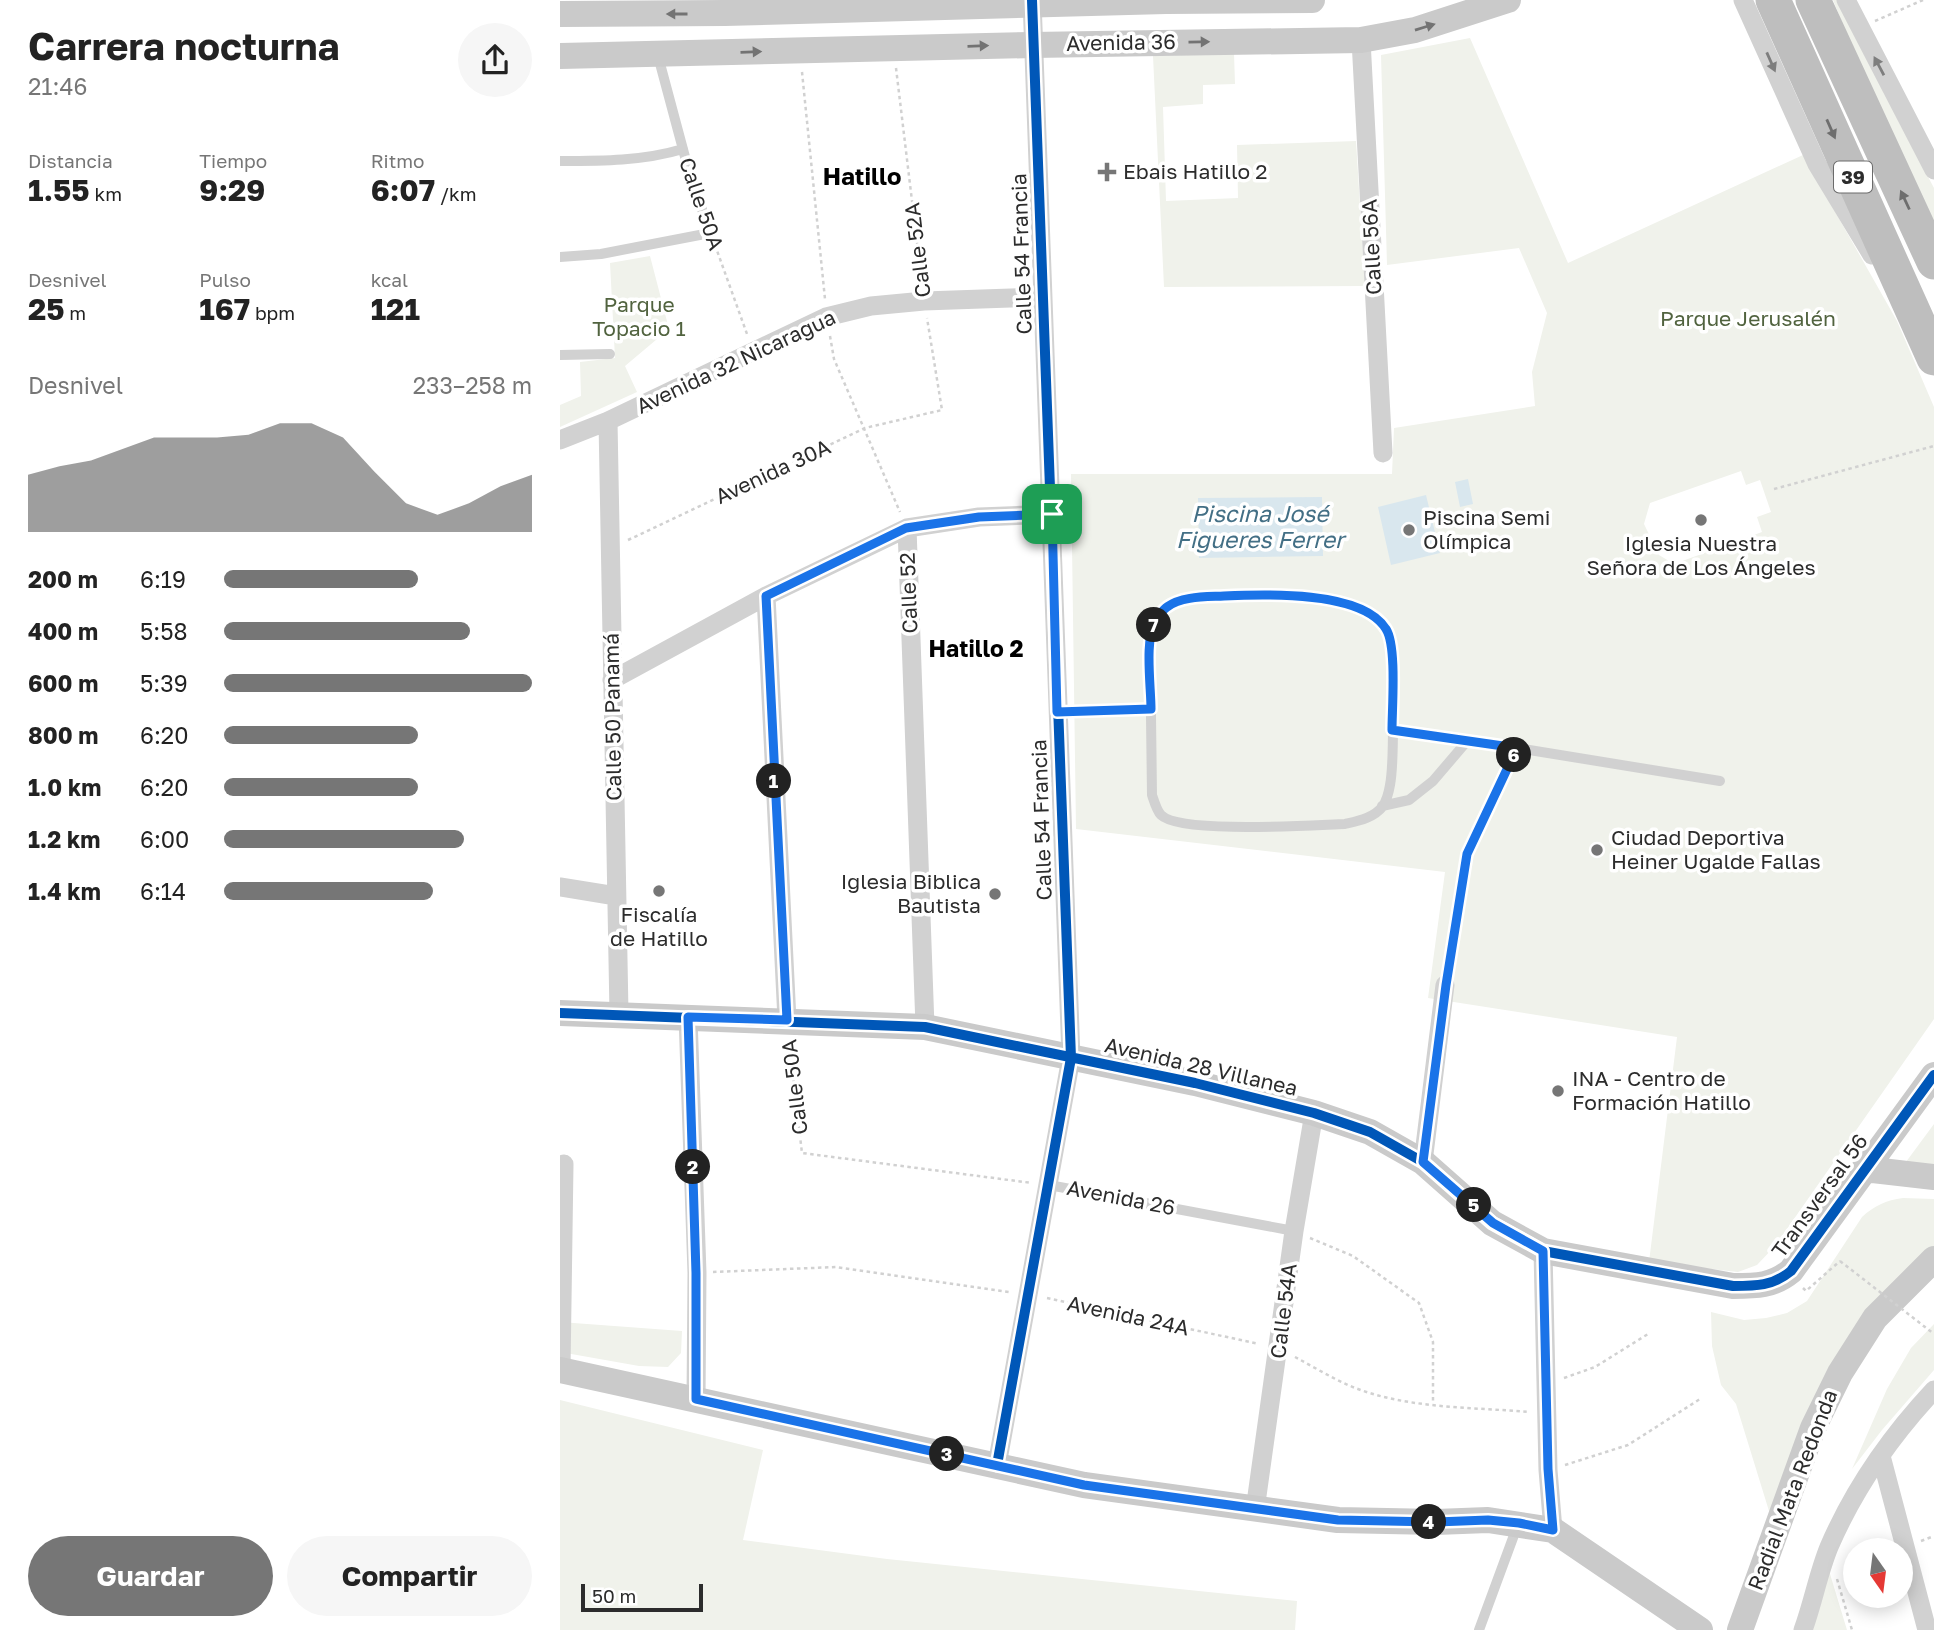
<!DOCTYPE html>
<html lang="es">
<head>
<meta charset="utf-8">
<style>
  :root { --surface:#fff; --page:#f6f6f6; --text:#222; --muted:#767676; --accent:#767676 }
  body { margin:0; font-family:"Golos Text",sans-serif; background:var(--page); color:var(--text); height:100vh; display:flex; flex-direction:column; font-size:26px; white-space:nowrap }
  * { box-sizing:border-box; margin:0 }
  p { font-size:23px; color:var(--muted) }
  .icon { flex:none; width:38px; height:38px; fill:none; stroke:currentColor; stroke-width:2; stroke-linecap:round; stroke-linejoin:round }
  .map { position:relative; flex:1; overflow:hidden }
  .panel { display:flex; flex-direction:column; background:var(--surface); width:560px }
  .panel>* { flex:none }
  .needle { width:46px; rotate:166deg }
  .controls { position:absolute; left:1283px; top:1538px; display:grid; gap:14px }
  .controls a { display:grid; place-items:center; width:70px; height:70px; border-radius:50%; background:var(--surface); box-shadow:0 4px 18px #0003; font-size:35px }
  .scale { position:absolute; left:21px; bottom:18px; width:122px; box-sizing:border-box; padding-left:7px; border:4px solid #2c2c2c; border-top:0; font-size:19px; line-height:24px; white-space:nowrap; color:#2c2c2c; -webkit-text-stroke:5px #fff; paint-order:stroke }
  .pin { position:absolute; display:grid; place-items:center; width:60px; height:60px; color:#fff; margin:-30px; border-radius:14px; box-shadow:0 4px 10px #0006 }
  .km { position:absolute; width:35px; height:35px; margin:-18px; border-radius:50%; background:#222; color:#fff; font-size:19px; line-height:35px; text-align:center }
  .round { display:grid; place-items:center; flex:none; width:74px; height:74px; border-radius:37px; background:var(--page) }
  .head { display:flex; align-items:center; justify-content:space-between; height:119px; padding:0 28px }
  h1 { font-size:38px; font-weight:700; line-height:52px }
  .figures { display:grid; grid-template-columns:repeat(3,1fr); gap:10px; height:119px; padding:7px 28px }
  .figures div { display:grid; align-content:center }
  .figures b { font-size:30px; font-weight:700 }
  .figures small { font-size:19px; font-weight:400 }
  .figures p { font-size:19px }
  .chart { height:196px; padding:14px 28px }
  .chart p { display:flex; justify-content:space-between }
  .chart svg { width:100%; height:126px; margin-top:7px; fill:var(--accent); opacity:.7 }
  .action { display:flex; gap:14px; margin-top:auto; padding:14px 28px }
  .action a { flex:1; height:80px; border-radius:42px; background:var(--accent); color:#fff; font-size:28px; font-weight:700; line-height:80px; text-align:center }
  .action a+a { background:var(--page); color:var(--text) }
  ul { padding:0 28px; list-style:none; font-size:23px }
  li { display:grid; grid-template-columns:112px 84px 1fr; align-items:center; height:52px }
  li i { height:18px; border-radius:9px; background:var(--accent) }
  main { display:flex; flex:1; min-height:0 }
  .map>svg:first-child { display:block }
  .green { fill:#f0f2eb; fill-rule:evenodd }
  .water { fill:#d9e7ee }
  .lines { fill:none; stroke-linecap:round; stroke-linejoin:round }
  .path { stroke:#d1d1d1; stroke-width:2.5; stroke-dasharray:3.5 3.5; stroke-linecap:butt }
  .lane { stroke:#d1d1d1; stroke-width:10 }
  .street { stroke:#d1d1d1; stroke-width:19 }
  .secondary { stroke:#cacaca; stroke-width:26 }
  .highway { stroke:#bebebe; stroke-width:35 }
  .path-bridge { stroke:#d1d1d1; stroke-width:2.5; stroke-dasharray:3.5 3.5; stroke-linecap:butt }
  .cycleway-casing { stroke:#fff; stroke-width:15 }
  .cycleway { stroke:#0057b8; stroke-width:10 }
  .oneway { fill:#737373 }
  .oneway2 { fill:#7e7e7e }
  .oneway3 { fill:#6e6e6e }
  .route-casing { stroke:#fff; stroke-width:14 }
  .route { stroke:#1a73e8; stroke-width:9 }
  .poi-dot { fill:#767676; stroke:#fff; stroke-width:2.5 }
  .labels { text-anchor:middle; stroke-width:7; stroke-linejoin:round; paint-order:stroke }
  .shield { fill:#fff; stroke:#6b6b6b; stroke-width:2 }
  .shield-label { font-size:19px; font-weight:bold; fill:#2c2c2c }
  .street-label { font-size:21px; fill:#2c2c2c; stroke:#fff }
  .poi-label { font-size:21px; fill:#2c2c2c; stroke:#fff; text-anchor:start }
  .park-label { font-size:21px; fill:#51633f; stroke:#fff }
  .water-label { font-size:23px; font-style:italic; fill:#436f85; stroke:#fff }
  .neighbourhood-label { font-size:23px; font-weight:bold; fill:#000; stroke:#fff }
  .quarter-label { font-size:24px; font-weight:bold; fill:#000; stroke:#fff }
</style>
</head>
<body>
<main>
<section class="panel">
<div class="head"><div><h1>Carrera nocturna</h1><p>21:46</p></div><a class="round"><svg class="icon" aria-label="share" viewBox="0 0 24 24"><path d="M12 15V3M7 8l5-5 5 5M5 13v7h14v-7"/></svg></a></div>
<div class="figures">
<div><p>Distancia</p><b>1.55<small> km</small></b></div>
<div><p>Tiempo</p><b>9:29</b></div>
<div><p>Ritmo</p><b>6:07<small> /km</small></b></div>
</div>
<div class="figures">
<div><p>Desnivel</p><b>25<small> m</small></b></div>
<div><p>Pulso</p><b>167<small> bpm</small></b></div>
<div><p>kcal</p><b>121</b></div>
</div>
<div class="chart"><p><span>Desnivel</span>233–258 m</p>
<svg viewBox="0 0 160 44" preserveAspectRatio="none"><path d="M0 44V24L10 21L20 19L30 15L40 11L50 11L60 11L70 10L80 6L90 6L100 11L110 23L120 34L130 38L140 34L150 28L160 24V44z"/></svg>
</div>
<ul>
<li><b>200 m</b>6:19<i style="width:63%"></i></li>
<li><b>400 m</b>5:58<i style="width:80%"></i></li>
<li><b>600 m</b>5:39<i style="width:100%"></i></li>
<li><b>800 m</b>6:20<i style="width:63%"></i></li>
<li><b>1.0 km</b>6:20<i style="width:63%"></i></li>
<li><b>1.2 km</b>6:00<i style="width:78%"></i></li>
<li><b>1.4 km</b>6:14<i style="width:68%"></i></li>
</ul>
<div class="action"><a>Guardar</a><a>Compartir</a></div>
</section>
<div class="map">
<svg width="1374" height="1630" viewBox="0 0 1374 1630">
  <rect width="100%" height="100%" fill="#fff"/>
  <!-- green -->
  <path class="green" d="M1273 0H1280L1339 122 1374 188V222L1309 89Z
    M910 38 1008 263 1243 155 1337 321 1374 407V1019L1215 1246 1197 1265 1178 1272 1089 1262 1117 1037 868 998 885 872 516 829 511 474H832L834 428 975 406 972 372 987 313 959 248 827 265 821 55ZM1181 471 1186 485 1200 480 1211 512 1197 517 1202 532 1114 564 1099 555 1084 524 1090 503Z
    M674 53 675 84 643 85V104L603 107 606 201 678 198 677 145 796 141 805 286 604 287 593 56Z
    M90 256 109 329 65 366 77 392 0 427V405L21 396 20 362 55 358 50 263Z
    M1374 1124V1176L1343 1166Z
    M1343 1198 1374 1199V1259L1339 1290 1213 1524 1176 1404 1161 1385 1152 1346 1151 1312 1184 1320 1206 1318 1227 1313 1247 1301 1302 1217C1314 1206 1326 1200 1343 1198Z
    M0 1322 122 1331 121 1353 108 1367 79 1366 0 1352Z
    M1374 1324V1370L1322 1430 1292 1469 1327 1389 1351 1348Z
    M0 1400 203 1450 183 1540 327 1559 737 1601 735 1630H0Z
    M1267 1564 1287 1630H1247Z"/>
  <!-- water -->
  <path class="water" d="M908 479 913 504 900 507 895 482Z
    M866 495 880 553 831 565 818 507Z
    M762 497 763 556 639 558 638 498Z"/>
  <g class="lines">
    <!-- path -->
    <path class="path" d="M1315 21 1363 0
      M336 68 362 284
      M242 72 265 299
      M155 245 187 334
      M270 336 274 359 340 512
      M1214 489 1374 446
      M68 540 305 428 382 410 367 318
      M517 711 577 709
      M229 1043 242 1153 472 1183
      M750 1238 793 1256 859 1303 873 1342V1404
      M153 1272 276 1267 449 1292
      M1243 1288 1246 1291 1280 1261
      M487 1298 699 1344
      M735 1357C752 1366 770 1377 788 1385 843 1409 911 1407 970 1412
      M1004 1378 1035 1367 1088 1334
      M1005 1465 1068 1445 1140 1399
      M1361 1541 1374 1536
      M1277 1579 1292 1630"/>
    <!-- lane -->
    <path class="lane" d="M0 161C42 161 83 161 123 149
      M0 257 41 254 150 233 128 168 98 56
      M0 355 50 354
      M733 594C759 598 811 604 826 629 835 645 834 764 830 785 829 791 826 801 823 806 814 818 798 821 785 824 753 825 620 834 601 815 597 811 594 801 592 795L590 638C594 626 597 613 608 606 636 591 700 595 733 594Z
      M832 730 957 748
      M822 806 849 800 873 781 908 740
      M885 985 907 854 957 748 1160 781
      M489 1185 734 1231
      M919 1630 957 1527"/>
    <!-- street -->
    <path class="street" d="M1183 0 1257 164 1312 255
      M1286 0 1374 170
      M801 40 823 453
      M48 421 59 1013
      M0 440 48 421 266 317 311 306 364 301 483 297
      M347 528 365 1027
      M206 596 227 1020
      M52 680 206 596 347 528 419 517 492 514
      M0 887 56 896
      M128 1017 137 1273 136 1399
      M863 1162 885 985
      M983 1251 988 1470 993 1530
      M1 1370 4 1164
      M1321 1456 1367 1630
      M437 1465 511 1058 472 0
      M695 1510 734 1231 754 1113
      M1243 1630C1253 1603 1258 1574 1269 1547 1294 1489 1331 1436 1374 1390"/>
    <!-- secondary -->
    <path class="secondary" d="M0 14 165 13 606 1 752 0
      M0 56 472 45 801 40 855 30 948 0
      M0 1013 365 1027 635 1083 754 1113 810 1132 863 1162 932 1223 983 1251 1173 1286C1196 1286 1213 1286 1231 1271L1374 1075
      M1304 1169 1374 1177
      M0 1370 524 1485 778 1520 876 1522 928 1520 993 1530 1140 1630
      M1180 1630 1253 1428 1280 1373 1315 1318 1374 1259"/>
    <!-- highway -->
    <path class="highway" d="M1213 0 1374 358
      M1253 0 1374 262"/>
    <!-- path-bridge -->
    <path class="path-bridge" d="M1280 1261 1374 1334"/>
    <defs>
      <path id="cycleway" d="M0 1013 365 1027 635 1083 754 1113 810 1132 863 1162 932 1223 983 1251 1173 1286C1196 1286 1213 1286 1231 1271L1374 1075
        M437 1465 511 1058 472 0"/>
    </defs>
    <!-- cycleway casing -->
    <use href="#cycleway" class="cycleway-casing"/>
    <!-- cycleway -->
    <use href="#cycleway" class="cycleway"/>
  </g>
  <!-- one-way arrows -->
  <defs><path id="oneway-solid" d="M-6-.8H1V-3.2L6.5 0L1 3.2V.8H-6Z" transform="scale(1.75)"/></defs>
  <g class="oneway">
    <use href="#oneway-solid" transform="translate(117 14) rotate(180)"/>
    <use href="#oneway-solid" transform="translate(865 27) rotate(-17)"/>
    <use href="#oneway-solid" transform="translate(639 42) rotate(-1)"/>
    <use href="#oneway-solid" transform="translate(418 46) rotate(-2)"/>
    <use href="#oneway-solid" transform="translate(191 52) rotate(-2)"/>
  </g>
  <g class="oneway2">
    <use href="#oneway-solid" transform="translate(1211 62) rotate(66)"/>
    <use href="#oneway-solid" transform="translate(1319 66) rotate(-118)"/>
  </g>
  <g class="oneway3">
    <use href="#oneway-solid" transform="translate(1271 129) rotate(66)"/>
    <use href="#oneway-solid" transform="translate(1345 200) rotate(-115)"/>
  </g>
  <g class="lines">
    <defs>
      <path id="route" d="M492 514 497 712 591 709C591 686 584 639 596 619 598 616 604 609 607 607 622 596 646 597 664 596 704 594 802 590 826 629 837 646 832 708 832 730L957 748 907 854 886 985 863 1162 933 1223 983 1251 988 1469 993 1530 959 1523 928 1520 876 1522 778 1520 524 1485 136 1399V1273L128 1017 227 1020 206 596 346 528 419 517Z"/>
    </defs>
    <!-- route casing -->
    <use href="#route" class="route-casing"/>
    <!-- route -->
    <use href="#route" class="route"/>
  </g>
  <!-- markers -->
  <g class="poi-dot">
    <path d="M543.5 161.5h7v7h7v7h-7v7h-7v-7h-7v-7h7z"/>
    <circle cx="1141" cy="520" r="7"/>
    <circle cx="849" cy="530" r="7"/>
    <circle cx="1037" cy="850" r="7"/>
    <circle cx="99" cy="891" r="7"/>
    <circle cx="435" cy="894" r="7"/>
    <circle cx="998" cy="1091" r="7"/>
  </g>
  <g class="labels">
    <!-- shield labels -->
    <rect class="shield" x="1274" y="161.5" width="38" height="31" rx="5"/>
    <g class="shield-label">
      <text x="1293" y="184">39</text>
    </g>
    <!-- street labels -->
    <g class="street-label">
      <text transform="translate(561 43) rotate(-1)" y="7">Avenida 36</text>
      <text transform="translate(141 204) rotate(71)" y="7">Calle 50A</text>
      <text transform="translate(812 247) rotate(-93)" y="7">Calle 56A</text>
      <text transform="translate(358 250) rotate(-97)" y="7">Calle 52A</text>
      <text transform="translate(462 254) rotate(-92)" y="7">Calle 54 Francia</text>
      <text transform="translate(176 362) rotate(-25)" y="7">Avenida 32 Nicaragua</text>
      <text transform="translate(213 472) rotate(-25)" y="7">Avenida 30A</text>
      <text transform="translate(349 593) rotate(-92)" y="7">Calle 52</text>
      <text transform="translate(53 717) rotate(-91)" y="7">Calle 50 Panamá</text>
      <text transform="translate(482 820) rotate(-92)" y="7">Calle 54 Francia</text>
      <text transform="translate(641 1067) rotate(13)" y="7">Avenida 28 Villanea</text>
      <text transform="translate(235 1087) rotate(-97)" y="7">Calle 50A</text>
      <text transform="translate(1260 1196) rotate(-54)" y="7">Transversal 56</text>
      <text transform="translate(561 1198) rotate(11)" y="7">Avenida 26</text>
      <text transform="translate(724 1311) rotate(-83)" y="7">Calle 54A</text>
      <text transform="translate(568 1316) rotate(12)" y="7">Avenida 24A</text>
      <text transform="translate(1233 1490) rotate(-69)" y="7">Radial Mata Redonda</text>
    </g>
    <!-- poi labels -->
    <g class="poi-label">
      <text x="563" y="179">Ebais Hatillo 2</text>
      <text x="863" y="525">Piscina Semi<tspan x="863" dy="24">Olímpica</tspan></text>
      <text x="1141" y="551" text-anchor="middle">Iglesia Nuestra<tspan x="1141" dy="24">Señora de Los Ángeles</tspan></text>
      <text x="1051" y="845">Ciudad Deportiva<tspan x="1051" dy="24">Heiner Ugalde Fallas</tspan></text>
      <text x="421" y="889" text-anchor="end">Iglesia Biblica<tspan x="421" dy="24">Bautista</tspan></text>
      <text x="99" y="922" text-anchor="middle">Fiscalía<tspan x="99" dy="24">de Hatillo</tspan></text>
      <text x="1012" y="1086">INA - Centro de<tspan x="1012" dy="24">Formación Hatillo</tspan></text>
    </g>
    <!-- park labels -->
    <g class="park-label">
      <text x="79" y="312">Parque<tspan x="79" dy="24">Topacio 1</tspan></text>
      <text x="1188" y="326">Parque Jerusalén</text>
    </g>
    <!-- water labels -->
    <g class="water-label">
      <text x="700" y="522">Piscina José<tspan x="700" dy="26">Figueres Ferrer</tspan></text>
    </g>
    <!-- neighbourhood labels -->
    <g class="neighbourhood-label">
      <text x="416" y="657">Hatillo 2</text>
    </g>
    <!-- quarter labels -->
    <g class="quarter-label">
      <text x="302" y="185">Hatillo</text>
    </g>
  </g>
</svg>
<div class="controls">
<a><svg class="needle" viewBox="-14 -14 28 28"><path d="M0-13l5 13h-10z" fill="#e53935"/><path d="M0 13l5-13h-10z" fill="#767676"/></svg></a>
</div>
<div class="scale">50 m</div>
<div class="pin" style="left:492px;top:514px;background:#1e9e55"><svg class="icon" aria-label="arrive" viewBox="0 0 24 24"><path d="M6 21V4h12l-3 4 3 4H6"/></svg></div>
<b class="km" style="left:214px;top:781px">1</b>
<b class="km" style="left:133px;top:1167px">2</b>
<b class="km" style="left:387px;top:1454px">3</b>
<b class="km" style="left:869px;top:1522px">4</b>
<b class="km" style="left:914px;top:1205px">5</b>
<b class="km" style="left:954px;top:755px">6</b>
<b class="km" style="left:594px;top:625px">7</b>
</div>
</main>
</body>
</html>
